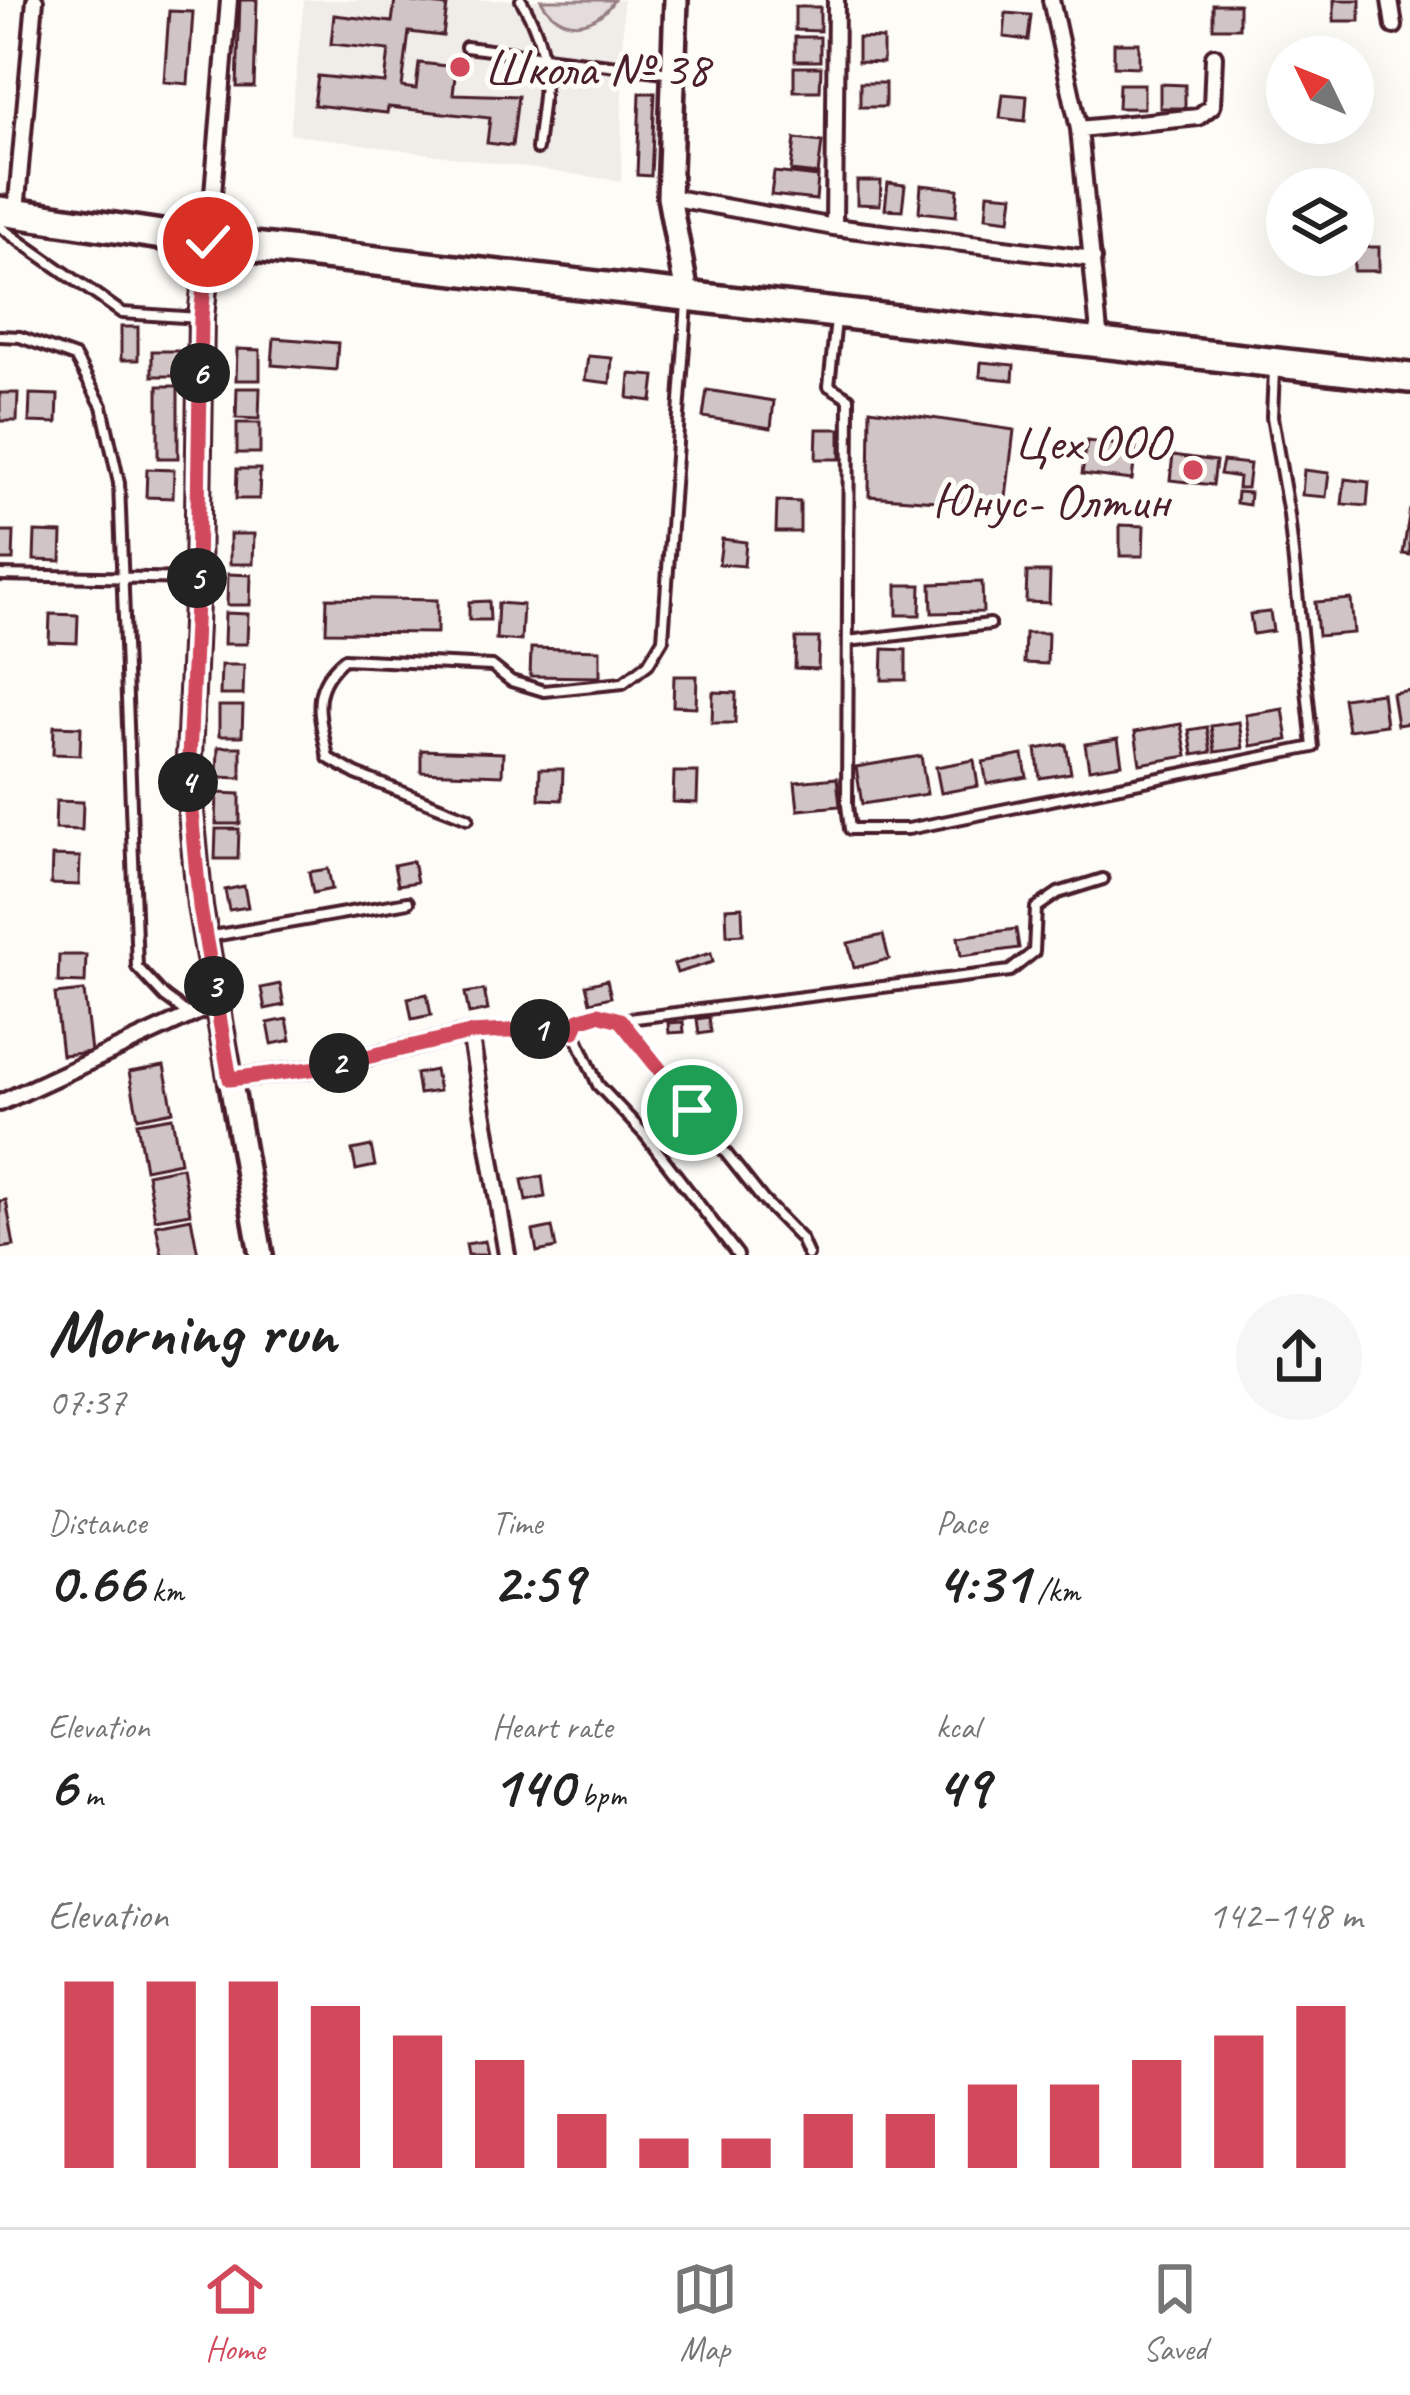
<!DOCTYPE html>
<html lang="en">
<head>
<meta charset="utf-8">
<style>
  :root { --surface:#fff; --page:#f6f6f6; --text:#222; --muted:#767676; --line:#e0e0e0; --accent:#d1495b }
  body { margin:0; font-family:Caveat,sans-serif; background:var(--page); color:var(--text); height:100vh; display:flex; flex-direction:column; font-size:45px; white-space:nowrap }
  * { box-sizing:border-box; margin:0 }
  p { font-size:39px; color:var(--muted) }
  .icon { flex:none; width:66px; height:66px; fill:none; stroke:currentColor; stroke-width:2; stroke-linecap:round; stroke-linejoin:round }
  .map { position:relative; height:1255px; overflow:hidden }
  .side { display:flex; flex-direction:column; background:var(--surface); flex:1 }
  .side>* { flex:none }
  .needle { width:78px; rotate:313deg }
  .controls { position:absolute; left:1266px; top:36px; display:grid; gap:24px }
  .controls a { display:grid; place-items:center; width:108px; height:108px; border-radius:50%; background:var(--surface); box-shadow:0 12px 48px #0002; font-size:60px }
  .pin { position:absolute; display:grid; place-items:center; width:102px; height:102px; color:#fff; margin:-51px; border:6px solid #fff; border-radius:50%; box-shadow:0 3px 12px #0007 }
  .km { position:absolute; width:60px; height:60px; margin:-30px; border-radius:50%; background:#222; color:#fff; font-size:33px; line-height:60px; text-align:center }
  .round { display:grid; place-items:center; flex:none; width:126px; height:126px; border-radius:63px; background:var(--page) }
  .summary { display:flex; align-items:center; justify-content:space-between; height:204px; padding:0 48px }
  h1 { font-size:66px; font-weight:800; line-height:90px }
  .stats { display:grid; grid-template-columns:repeat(3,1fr); gap:18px; height:204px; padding:12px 48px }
  .stats div { display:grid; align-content:center }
  .stats b { font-size:60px; font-weight:800 }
  .stats small { font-size:33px; font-weight:400 }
  .stats p { font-size:33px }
  .chart { height:336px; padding:24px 48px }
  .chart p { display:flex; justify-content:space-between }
  .chart svg { width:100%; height:216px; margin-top:12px; stroke:var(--accent); stroke-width:6 }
  .dock { display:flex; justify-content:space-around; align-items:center; height:168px; border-top:3px solid var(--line); background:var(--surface); font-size:33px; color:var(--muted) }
  .dock a { display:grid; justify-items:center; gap:6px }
  .dock .selected { color:var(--accent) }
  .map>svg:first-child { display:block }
  .built { fill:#f0ece8 }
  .green { fill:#e3dcda; stroke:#967e82; stroke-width:3 }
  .building { fill:#d0c5c4; stroke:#4a1f2b; stroke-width:3 }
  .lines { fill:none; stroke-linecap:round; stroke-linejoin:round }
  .lane-casing { stroke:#4a1f2b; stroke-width:16 }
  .street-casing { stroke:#4a1f2b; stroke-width:22 }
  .secondary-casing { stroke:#4a1f2b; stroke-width:30 }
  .highway-casing { stroke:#4a1f2b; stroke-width:36 }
  .lane { stroke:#fdfcf7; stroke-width:8 }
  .street { stroke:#fdfcf7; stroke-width:14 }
  .secondary { stroke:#fdfcf7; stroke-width:21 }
  .highway { stroke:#fdfcf7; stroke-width:27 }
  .route-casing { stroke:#fff; stroke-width:24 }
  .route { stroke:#d1495b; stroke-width:15 }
  .poi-dot { fill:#d1495b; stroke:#fdfcf7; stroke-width:4.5 }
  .labels { text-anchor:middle; stroke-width:10; stroke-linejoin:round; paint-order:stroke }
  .poi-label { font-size:51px; fill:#4a1f2b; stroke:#fdfcf7; text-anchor:start }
</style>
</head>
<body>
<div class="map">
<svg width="1410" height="1255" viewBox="0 0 1410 1255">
  <rect width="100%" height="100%" fill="#fdfcf7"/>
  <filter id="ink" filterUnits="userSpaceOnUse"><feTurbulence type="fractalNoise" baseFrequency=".00833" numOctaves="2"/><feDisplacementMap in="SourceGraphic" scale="24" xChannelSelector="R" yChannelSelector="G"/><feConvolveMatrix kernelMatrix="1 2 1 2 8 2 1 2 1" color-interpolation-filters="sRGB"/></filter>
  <g filter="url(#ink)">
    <!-- built -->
    <path class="built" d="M304 0H623L621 181 290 134Z"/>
    <!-- green -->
    <path class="green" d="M541 0H614C595 30 559 33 541 0Z"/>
    <!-- building -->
    <path class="building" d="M240 0H257L254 87H237Z
      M395 0 447 6 443 36 409 32 402 87 416 89 419 63 456 67 453 94 518 96 512 146 487 143 490 118 388 107 387 113 314 105 318 76 385 83 389 50 331 44 334 15 392 22Z
      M1334 0H1360V21H1334Z
      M1213 4H1239V28H1213Z
      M795 7H820V31L795 30Z
      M169 11 193 12 188 84 164 82Z
      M1006 13 1031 15 1028 40 1004 37Z
      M795 37H820V61H795Z
      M858 38 883 39V63L858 62Z
      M1114 43H1139V67L1114 66Z
      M794 67H821L820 91H794Z
      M860 83H885V107H860Z
      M1119 84H1144V108H1118Z
      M1160 84 1185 85V108H1160Z
      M640 93H655L651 176 637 175Z
      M1003 94 1027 96 1025 121 1000 118Z
      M795 139 822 142 818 174 791 171Z
      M774 172 818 177 816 200 771 195Z
      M857 181H881L880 205 857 204Z
      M888 183 905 185 902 210 885 209Z
      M921 185 958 189 956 216 919 212Z
      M988 193 1013 195 1010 220 986 217Z
      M1354 247H1379V271H1354Z
      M121 327H138V360H121Z
      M274 338 338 343 336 370 272 365Z
      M237 349 260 350V380H236Z
      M152 351H180V376H152Z
      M588 356 612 358 610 383 585 380Z
      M981 362 1014 365 1013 380 980 377Z
      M630 374 655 376 652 401 628 398Z
      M158 386H178V458H158Z
      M237 388H260L259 419 236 418Z
      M707 390 774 401 771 428 703 417Z
      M0 393H18L17 421H0Z
      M30 394 58 395 57 423 29 422Z
      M870 409 1014 430 1005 506 869 496Z
      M237 423H260V453H237Z
      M817 429H840V459H816Z
      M1087 441 1136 447 1132 480 1082 474Z
      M1173 455 1216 461 1213 485 1170 480Z
      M1223 461 1250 464 1247 488H1238L1239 477 1220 474Z
      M147 469 174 470 173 498 146 497Z
      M237 469H260L259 499H236Z
      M1304 470 1329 473 1326 497 1302 495Z
      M1345 479 1369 482 1367 506 1342 504Z
      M1237 492 1250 493 1249 505 1236 503Z
      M777 501 800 502V532H776Z
      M1410 509V555L1403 554Z
      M1120 525 1144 526 1143 556H1120Z
      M0 532H14L13 560H0Z
      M35 532 62 533 61 561 34 560Z
      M230 534H254L253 564H230Z
      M722 539 746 542 744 566 719 564Z
      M1027 572H1050L1049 603 1026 602Z
      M228 574 251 575 250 605H227Z
      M982 582 983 612 932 613 931 584Z
      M897 585H921L920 615H897Z
      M327 598 437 600V633L326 632Z
      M1351 599 1354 633 1318 636 1315 602Z
      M489 601 490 620H469V602Z
      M498 603 523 605 521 641 496 639Z
      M1270 612 1273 631 1253 634 1250 614Z
      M225 613 248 614 247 644H224Z
      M50 614 78 615 77 643 49 642Z
      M1025 633H1048L1047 664 1024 663Z
      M796 638H819L818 669 795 668Z
      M531 648 600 650V677L530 676Z
      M883 649 906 650V680H882Z
      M221 665H244L243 695H220Z
      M674 676H697L696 707 673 706Z
      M1410 690V723L1397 725 1392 693Z
      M713 692 736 693 735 723H712Z
      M1382 693 1386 725 1348 730 1343 698Z
      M219 706H243L242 736H219Z
      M1283 709 1288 740 1251 746 1246 715Z
      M1239 722 1243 748 1215 752 1211 726Z
      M1181 724 1187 756 1140 764 1135 732Z
      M54 726 81 727 80 755 53 754Z
      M1207 727 1211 752 1193 755 1189 730Z
      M1118 739 1122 764 1089 769 1085 744Z
      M1066 744 1071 773 1040 778 1036 749Z
      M218 747H241V778L217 777Z
      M421 750 503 753 502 775 421 772Z
      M1023 755 1027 777 987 784 983 762Z
      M921 756 927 794 862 804 856 767Z
      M974 760 978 786 941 793 936 767Z
      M540 769H563L562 800 539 799Z
      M674 772H698L697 803 673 802Z
      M837 778 840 806 798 810 795 782Z
      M217 793 240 794V824H216Z
      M56 801 83 802 82 830 55 829Z
      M216 829H239L238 859H215Z
      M52 856 80 857 79 885 51 884Z
      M413 861 417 882 398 885 394 865Z
      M328 869 332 889 313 893 309 872Z
      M244 886 248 907 229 910 225 890Z
      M742 907 743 934 727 935 726 908Z
      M1016 929 1019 948 961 956 958 937Z
      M883 935 889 959 854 968 848 943Z
      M711 953 713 962 677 973 674 964Z
      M59 955H86L85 983 58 982Z
      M607 980 611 997 590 1002 586 985Z
      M280 984 284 1005 265 1009 261 988Z
      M484 990 488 1010 469 1014 465 993Z
      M84 991 91 1052 62 1055 55 994Z
      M427 994 431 1015 412 1019 408 998Z
      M709 1017 711 1032 699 1034 697 1019Z
      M287 1019 291 1040 272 1044 268 1023Z
      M683 1022 684 1032 669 1033 668 1023Z
      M164 1066 173 1111 138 1118 129 1072Z
      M435 1070 439 1091 419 1094 416 1074Z
      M172 1117 180 1162 145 1169 137 1123Z
      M371 1146 375 1166 356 1170 352 1150Z
      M182 1167 190 1213 155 1219 147 1174Z
      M542 1176 545 1197 526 1201 522 1180Z
      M6 1200 14 1246 0 1248V1201Z
      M191 1218 198 1255H162L156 1225Z
      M552 1227 556 1248 537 1252 533 1231Z
      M485 1241 488 1255H468L466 1244Z"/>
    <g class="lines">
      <defs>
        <path id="lane" d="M521 0C555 57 543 87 537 149
          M466 47 672 73
          M0 227 122 313 199 318
          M836 320 829 386 849 398 847 805 850 829H908L1313 747 1289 515 1272 417 1274 370
          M0 336 20 337 75 357 102 406 119 483 137 967 165 997 191 1016
          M0 575 196 579
          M848 641 990 624
          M468 818 356 774 328 758C320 715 308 690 344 659L492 666 511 681 544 691 623 683 648 664 663 639 687 303
          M207 937 408 902
          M620 1020 1010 971 1034 952 1036 908 1058 893 1103 879
          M574 1031 579 1020 598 1014 620 1020 763 1200 801 1239 808 1255
          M472 1032 566 1028 574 1031 598 1085 646 1136 738 1255"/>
        <path id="street" d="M1051 0 1079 129 1100 343
          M1390 0 1394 26
          M1079 129 1198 117 1212 106 1214 56
          M669 197 834 227 1093 259
          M16 212 35 0
          M834 227 836 0
          M209 242 229 0
          M230 1079 319 1068 470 1033 507 1255
          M0 1103 217 1003"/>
        <path id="secondary" d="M676 0 669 197 687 294
          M209 242 201 318 197 579 188 780 200 906 261 1255"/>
        <path id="highway" d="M0 211 209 242 1410 378"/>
      </defs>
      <!-- lane casing -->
      <use href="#lane" class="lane-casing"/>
      <!-- street casing -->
      <use href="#street" class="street-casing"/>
      <!-- secondary casing -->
      <use href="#secondary" class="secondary-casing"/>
      <!-- highway casing -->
      <use href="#highway" class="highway-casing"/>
      <!-- lane -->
      <use href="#lane" class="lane"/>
      <!-- street -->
      <use href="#street" class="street"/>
      <!-- secondary -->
      <use href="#secondary" class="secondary"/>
      <!-- highway -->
      <use href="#highway" class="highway"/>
    </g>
  </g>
  <g class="lines" filter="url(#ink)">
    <defs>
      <path id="route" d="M208 242 201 318 197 579 188 780 200 907 230 1079 319 1068 470 1033 566 1028 574 1031 579 1020 598 1014 620 1020 692 1110"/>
    </defs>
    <!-- route casing -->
    <use href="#route" class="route-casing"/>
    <!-- route -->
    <use href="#route" class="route"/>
  </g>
  <!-- markers -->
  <g class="poi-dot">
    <circle cx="460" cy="67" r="12"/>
    <circle cx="1193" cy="470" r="12"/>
  </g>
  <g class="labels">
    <!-- poi labels -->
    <g class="poi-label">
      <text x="484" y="85">Школа № 38</text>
      <text x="1169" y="459" text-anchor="end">Цех ООО<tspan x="1169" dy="59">Юнус- Олтин</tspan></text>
    </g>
  </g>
</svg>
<div class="controls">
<a><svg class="needle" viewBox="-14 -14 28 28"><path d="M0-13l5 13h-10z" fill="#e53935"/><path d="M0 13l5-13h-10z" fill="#767676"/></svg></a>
<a><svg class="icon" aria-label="layers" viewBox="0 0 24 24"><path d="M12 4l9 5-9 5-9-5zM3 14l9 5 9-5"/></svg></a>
</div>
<div class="pin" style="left:692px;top:1110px;background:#1e9e55"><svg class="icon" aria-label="arrive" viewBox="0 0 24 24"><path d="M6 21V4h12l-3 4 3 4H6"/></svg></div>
<div class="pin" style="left:208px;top:242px;background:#d93025"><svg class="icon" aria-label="check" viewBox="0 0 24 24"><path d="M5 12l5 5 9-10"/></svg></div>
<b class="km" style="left:540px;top:1029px">1</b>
<b class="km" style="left:339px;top:1063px">2</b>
<b class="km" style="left:214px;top:986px">3</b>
<b class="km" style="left:188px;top:782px">4</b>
<b class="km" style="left:197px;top:578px">5</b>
<b class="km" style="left:200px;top:373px">6</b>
</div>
<section class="side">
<div class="summary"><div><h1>Morning run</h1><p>07:37</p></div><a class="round"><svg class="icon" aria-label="share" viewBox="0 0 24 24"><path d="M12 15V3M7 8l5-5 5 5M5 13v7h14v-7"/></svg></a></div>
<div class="stats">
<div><p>Distance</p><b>0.66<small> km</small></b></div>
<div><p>Time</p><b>2:59</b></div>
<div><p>Pace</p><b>4:31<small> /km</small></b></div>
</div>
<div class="stats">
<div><p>Elevation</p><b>6<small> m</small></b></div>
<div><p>Heart rate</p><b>140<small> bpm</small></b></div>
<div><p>kcal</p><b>49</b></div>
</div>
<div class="chart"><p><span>Elevation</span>142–148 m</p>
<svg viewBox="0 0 160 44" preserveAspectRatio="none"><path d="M5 44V6M15 44V6M25 44V6M35 44V11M45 44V17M55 44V22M65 44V33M75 44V38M85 44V38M95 44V33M105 44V33M115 44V27M125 44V27M135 44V22M145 44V17M155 44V11"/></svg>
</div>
</section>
<nav class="dock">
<a class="selected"><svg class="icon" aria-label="home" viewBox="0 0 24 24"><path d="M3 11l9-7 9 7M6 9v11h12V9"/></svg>Home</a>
<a><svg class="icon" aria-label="map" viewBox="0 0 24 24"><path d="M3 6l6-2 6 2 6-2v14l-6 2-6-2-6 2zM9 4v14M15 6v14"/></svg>Map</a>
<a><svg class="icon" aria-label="saved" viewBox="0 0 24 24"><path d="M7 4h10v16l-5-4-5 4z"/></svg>Saved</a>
</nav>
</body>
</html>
